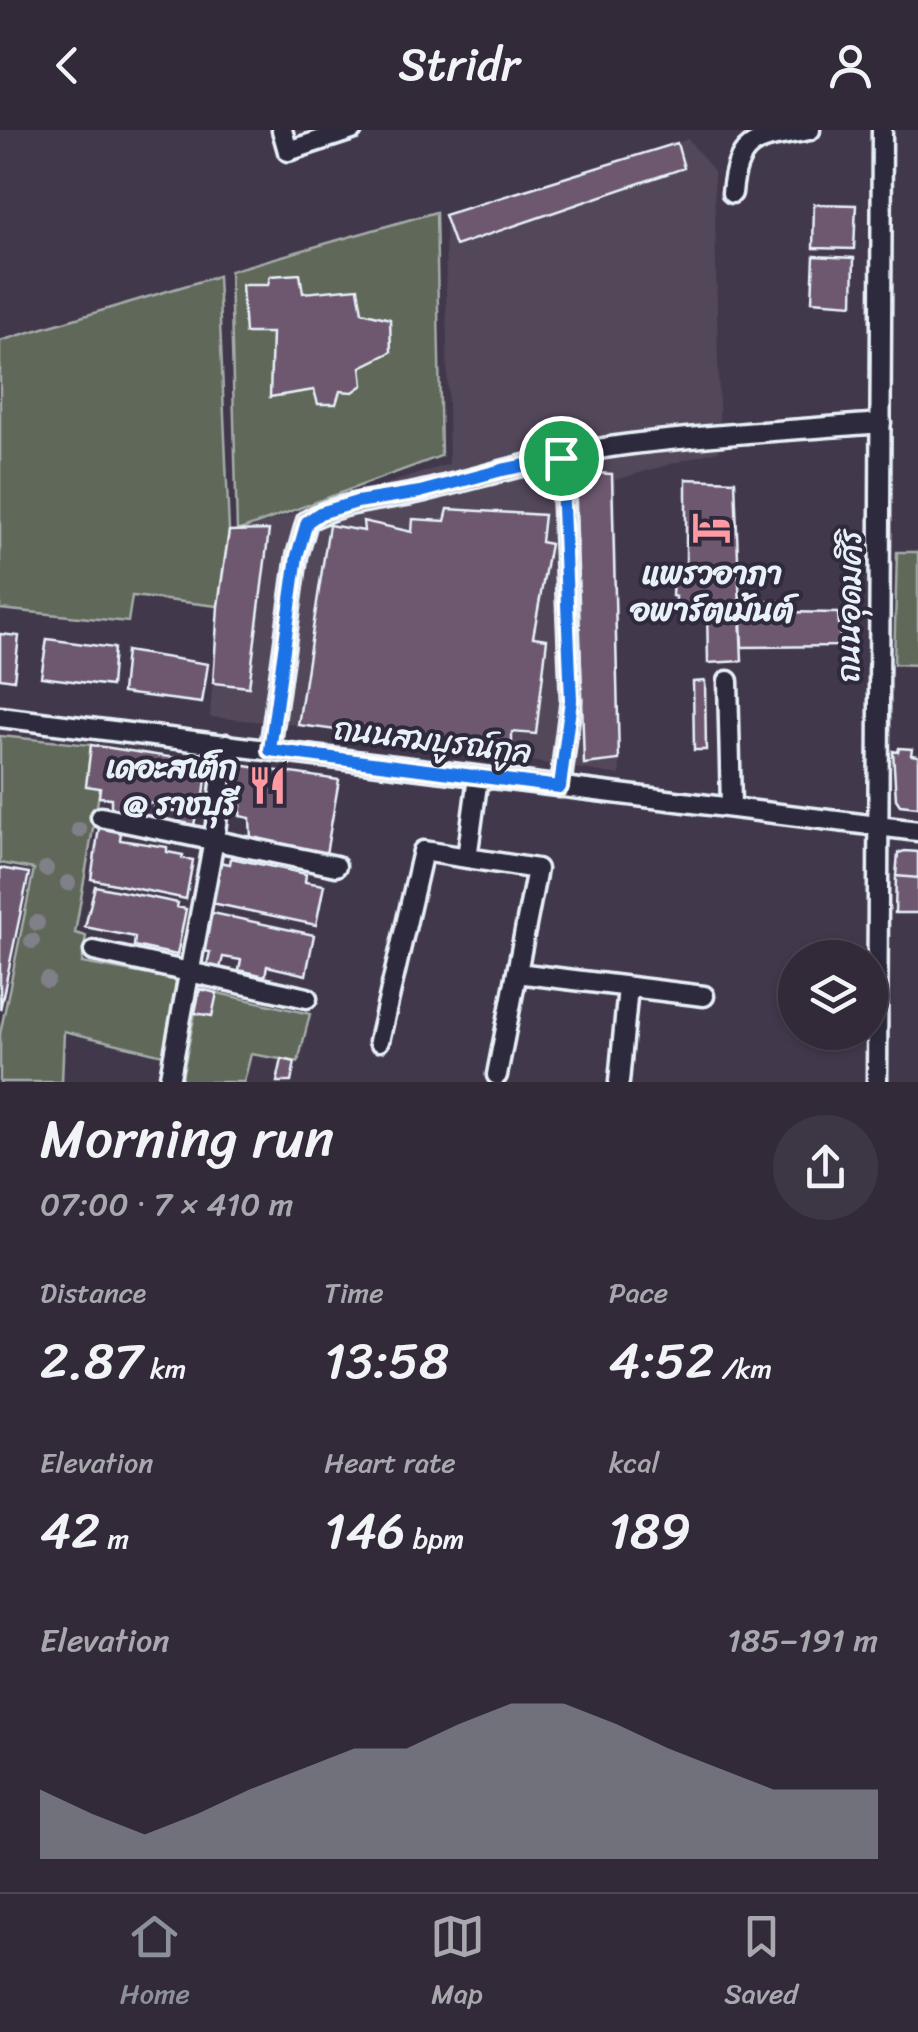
<!DOCTYPE html>
<html lang="en">
<head>
<meta charset="utf-8">
<style>
  :root { --surface:#322a39; --page:#3d3644; --text:#f1f3f6; --muted:#a8a7ae; --line:#4d4653; --accent:#8c9099 }
  body { margin:0; font-family:Sriracha,"Playpen Sans Thai",sans-serif; background:var(--page); color:var(--text); height:100vh; display:flex; flex-direction:column; font-size:38px; white-space:nowrap }
  * { box-sizing:border-box; margin:0 }
  p { font-size:32px; color:var(--muted) }
  .icon { flex:none; width:55px; height:55px; fill:none; stroke:currentColor; stroke-width:2; stroke-linecap:round; stroke-linejoin:round }
  .map { position:relative; height:952px; overflow:hidden }
  .panel { display:flex; flex-direction:column; background:var(--surface); flex:1 }
  .panel>* { flex:none }
  .tools { position:absolute; left:778px; top:810px; display:grid; gap:20px }
  .tools a { display:grid; place-items:center; width:110px; height:110px; border-radius:50%; background:var(--surface); box-shadow:0 2px 8px #0004,0 0 0 2px var(--line); font-size:50px }
  .pin { position:absolute; display:grid; place-items:center; width:85px; height:85px; color:#fff; margin:-42px; border:5px solid #fff; border-radius:50%; box-shadow:0 2px 10px #0007 }
  .round { display:grid; place-items:center; flex:none; width:105px; height:105px; border-radius:52px; background:var(--page) }
  .summary { display:flex; align-items:center; justify-content:space-between; height:170px; padding:0 40px }
  h1 { font-size:55px; font-weight:600; line-height:75px }
  .stats { display:grid; grid-template-columns:repeat(3,1fr); gap:15px; height:170px; padding:10px 40px }
  .stats div { display:grid; align-content:center }
  .stats b { font-size:50px; font-weight:600 }
  .stats small { font-size:28px; font-weight:400 }
  .stats p { font-size:28px }
  .chart { height:280px; padding:20px 40px }
  .chart p { display:flex; justify-content:space-between }
  .chart svg { width:100%; height:180px; margin-top:10px; fill:var(--accent); opacity:.7 }
  header { display:flex; justify-content:space-between; align-items:center; height:130px; padding:0 40px; background:var(--surface); font-size:45px; font-weight:600 }
  .tabs { display:flex; justify-content:space-around; align-items:center; height:140px; border-top:2px solid var(--line); background:var(--surface); font-size:28px; color:var(--muted) }
  .tabs a { display:grid; justify-items:center; gap:5px }
  .tabs .active { color:var(--accent) }
  .map>svg:first-child { display:block }
  .built { fill:#52465a }
  .green { fill:#61675a; stroke:#a4aca9; stroke-width:2.5 }
  .building { fill:#6d5970; stroke:#e8f1f8; stroke-width:2.5 }
  .lines { fill:none; stroke-linecap:round; stroke-linejoin:round }
  .minor-casing { stroke:#e8f1f8; stroke-width:25 }
  .minor { stroke:#2f2a3d; stroke-width:18 }
  .tree { fill:#808088 }
  .route-casing { stroke:#fff; stroke-width:20 }
  .route { stroke:#1a73e8; stroke-width:12 }
  .labels { text-anchor:middle; stroke-width:8; stroke-linejoin:round; paint-order:stroke }
  .poi-label { font-size:32px; font-weight:bold; fill:#e8f1f8; stroke:#2f2a3d }
  .street-label { font-size:32px; fill:#e8f1f8; stroke:#2f2a3d }
</style>
</head>
<body>
<header><svg class="icon" aria-label="back" viewBox="0 0 24 24"><path d="M15 5l-7 7 7 7"/></svg>Stridr<svg class="icon" aria-label="person" viewBox="0 0 24 24"><circle cx="12" cy="8" r="4"/><path d="M4 21q1-7 8-7t8 7"/></svg></header>
<div class="map">
<svg width="918" height="952" viewBox="0 0 918 952">
  <rect width="100%" height="100%" fill="#42384c"/>
  <filter id="ink" filterUnits="userSpaceOnUse"><feTurbulence type="fractalNoise" baseFrequency=".01" numOctaves="2"/><feDisplacementMap in="SourceGraphic" scale="20" xChannelSelector="R" yChannelSelector="G"/><feConvolveMatrix kernelMatrix="1 2 1 2 8 2 1 2 1" color-interpolation-filters="sRGB"/></filter>
  <g filter="url(#ink)">
    <!-- built -->
    <path class="built" d="M688 9 714 41 720 320 615 350 620 645 298 595 210 587 218 476 229 401H238L449 334 445 97Z"/>
    <!-- green -->
    <path class="green" d="M436 82 441 326 237 401 230 141Z
      M218 146 229 401 218 476 132 466 128 492 0 479V211Z
      M897 422H918V535L894 534Z
      M0 606 91 615 87 655 100 658 75 803 86 806 82 833 178 850 163 925 64 901 62 952H0V904L34 739 0 733Z
      M200 859 310 884 298 932 251 924 244 952H181Z"/>
    <!-- building -->
    <path class="building" d="M677 13 684 38 455 116 444 85Z
      M814 74 856 75 854 119 813 118Z
      M814 126 854 128 853 174 812 171Z
      M300 144 303 163 358 158 362 182 390 189 391 222 361 237 363 255 353 262 340 261 336 274H318L314 260 270 267 272 203H245L242 155H268L270 146Z
      M575 342 612 344 619 630 584 634Z
      M686 349 735 351 742 531 708 533 707 478 695 479V475L676 474V467L672 466 673 446H686Z
      M448 379 544 385 541 412 550 414 533 507 547 509 536 604 512 602V623L298 595 329 395 364 401 363 391 412 402 413 389 445 391Z
      M269 400 249 557 213 553 218 476 229 401Z
      M759 463V472L784 471V482L838 483 841 516 742 517 740 464Z
      M0 504 19 506 14 550 0 548Z
      M47 509 114 518 111 556 41 547Z
      M126 521 208 534 202 573 122 563Z
      M705 551 706 620H694L693 552Z
      M91 615 208 633 202 680 197 678 194 696 180 694 181 682 167 680 165 691 152 688 155 673 142 674 139 683 111 679V668L99 667 100 658 86 656Z
      M899 618 912 619 911 625 918 626V677L900 675 896 669 893 621 898 622Z
      M232 634 339 650 326 724 251 709 250 688 240 686 241 676 227 675Z
      M99 698 121 702 120 710 167 717V722L183 725 182 728 193 730 186 769 91 749Z
      M905 721 918 722V748L896 746 898 723Z
      M231 728 306 744 305 752 324 755 316 795 212 773 219 732 230 734Z
      M0 738 29 743 0 880Z
      M896 746 918 748V783H895Z
      M95 756 178 773 177 777 186 779 177 825 134 816 135 807 85 797Z
      M208 782 314 805 306 845 267 836 265 846 239 840 241 830 223 827 220 838 207 835 210 822 201 821Z
      M200 859 217 863 212 886 195 883Z
      M282 929 295 932 291 952H277Z"/>
    <g class="lines">
      <defs>
        <path id="minor" d="M282 0 288 21 352 0
          M732 63C737 6 761 9 810 0
          M728 551 731 676
          M0 587 918 701
          M270 619 297 426 307 391C343 370 384 371 424 361 490 345 556 324 624 315 709 304 796 300 881 293
          M560 657 571 570 561 328
          M101 687 336 736
          M467 728 478 647
          M94 821 307 868
          M517 843 704 866
          M379 911 423 721 537 739 497 945
          M169 952 214 710 226 614
          M619 952 628 857
          M877 952 882 0"/>
      </defs>
      <!-- minor casing -->
      <use href="#minor" class="minor-casing"/>
      <!-- minor -->
      <use href="#minor" class="minor"/>
    </g>
    <!-- trees -->
    <g class="tree">
      <circle cx="79" cy="700" r="8"/>
      <circle cx="46" cy="739" r="8"/>
      <circle cx="68" cy="753" r="8"/>
      <circle cx="37" cy="793" r="8"/>
      <circle cx="32" cy="811" r="8"/>
      <circle cx="47" cy="850" r="8"/>
    </g>
  </g>
  <g class="lines" filter="url(#ink)">
    <defs>
      <path id="route" d="M561 328 571 570 560 657 270 620 297 426 307 392 320 383 357 372 420 362 502 340Z"/>
    </defs>
    <!-- route casing -->
    <use href="#route" class="route-casing"/>
    <!-- route -->
    <use href="#route" class="route"/>
  </g>
  <!-- icons -->
  <defs>
    <symbol id="hotel-bare" viewBox="-9 -9 18 18"><path d="M-6-4.5h1.5V1H6V5H4.5V3h-9V5H-6ZM-4 0a1.8 1.8 0 1 1 3.6 0ZM.5 0V-2.5h3Q6-2.5 6 0Z" fill="#ff9aa2" stroke="#2f2a3d" stroke-width="2.5" paint-order="stroke"/></symbol>
    <symbol id="restaurant-bare" viewBox="-9 -9 18 18"><path d="M-5-6h1v4h1v-4h1v4h1v-4h1v5L-1.5 .5V6h-2V.5L-5-1ZM5-6V6H3V1.5H1.5Q1.5-4 5-6Z" fill="#ff9aa2" stroke="#2f2a3d" stroke-width="2.5" paint-order="stroke"/></symbol>
  </defs>
  <g fill-rule="evenodd">
    <use href="#hotel-bare" x="684" y="370" width="55" height="55"/>
    <use href="#restaurant-bare" x="240" y="628" width="55" height="55"/>
  </g>
  <g class="labels">
    <!-- poi labels -->
    <g class="poi-label">
      <text x="712" y="454">แพรวอาภา<tspan x="712" dy="37">อพาร์ตเม้นต์</tspan></text>
      <text x="237" y="648" text-anchor="end">เดอะสเต็ก<tspan x="237" dy="37">@ ราชบุรี</tspan></text>
    </g>
    <!-- street labels -->
    <g class="street-label">
      <text transform="translate(849 476) rotate(-89)" y="11">ถนนอุดมศิริ</text>
      <text transform="translate(433 610) rotate(7)" y="11">ถนนสมบูรณ์กูล</text>
    </g>
  </g>
</svg>
<div class="tools">
<a><svg class="icon" aria-label="layers" viewBox="0 0 24 24"><path d="M12 4l9 5-9 5-9-5zM3 14l9 5 9-5"/></svg></a>
</div>
<div class="pin" style="left:561px;top:328px;background:#1e9e55"><svg class="icon" aria-label="arrive" viewBox="0 0 24 24"><path d="M6 21V4h12l-3 4 3 4H6"/></svg></div>
</div>
<section class="panel">
<div class="summary"><div><h1>Morning run</h1><p>07:00 · 7 × 410 m</p></div><a class="round"><svg class="icon" aria-label="share" viewBox="0 0 24 24"><path d="M12 15V3M7 8l5-5 5 5M5 13v7h14v-7"/></svg></a></div>
<div class="stats">
<div><p>Distance</p><b>2.87<small> km</small></b></div>
<div><p>Time</p><b>13:58</b></div>
<div><p>Pace</p><b>4:52<small> /km</small></b></div>
</div>
<div class="stats">
<div><p>Elevation</p><b>42<small> m</small></b></div>
<div><p>Heart rate</p><b>146<small> bpm</small></b></div>
<div><p>kcal</p><b>189</b></div>
</div>
<div class="chart"><p><span>Elevation</span>185–191 m</p>
<svg viewBox="0 0 160 44" preserveAspectRatio="none"><path d="M0 44V27L10 33L20 38L30 33L40 27L50 22L60 17L70 17L80 11L90 6L100 6L110 11L120 17L130 22L140 27L150 27L160 27V44z"/></svg>
</div>
</section>
<nav class="tabs">
<a class="active"><svg class="icon" aria-label="home" viewBox="0 0 24 24"><path d="M3 11l9-7 9 7M6 9v11h12V9"/></svg>Home</a>
<a><svg class="icon" aria-label="map" viewBox="0 0 24 24"><path d="M3 6l6-2 6 2 6-2v14l-6 2-6-2-6 2zM9 4v14M15 6v14"/></svg>Map</a>
<a><svg class="icon" aria-label="saved" viewBox="0 0 24 24"><path d="M7 4h10v16l-5-4-5 4z"/></svg>Saved</a>
</nav>
</body>
</html>
